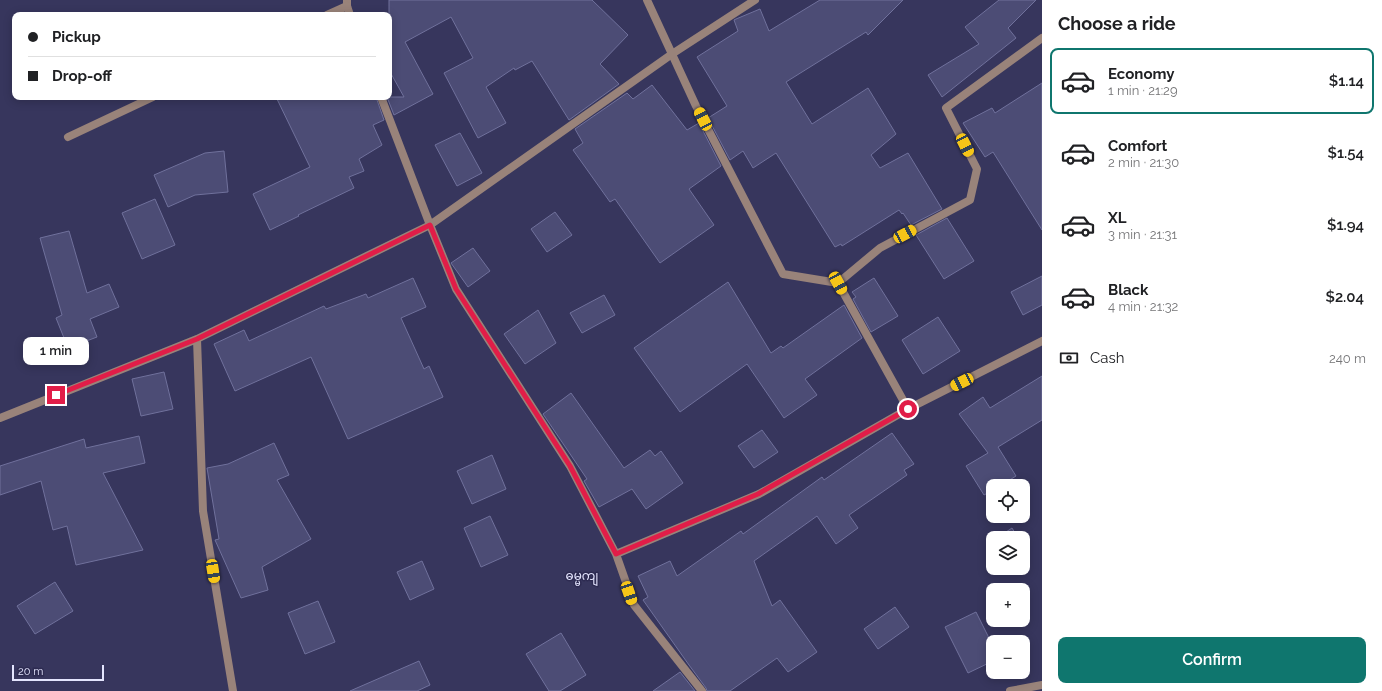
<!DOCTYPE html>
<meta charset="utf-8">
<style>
body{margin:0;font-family:Raleway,"Noto Sans Myanmar",sans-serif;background:#f6f6f6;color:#202124;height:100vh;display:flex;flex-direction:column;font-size:15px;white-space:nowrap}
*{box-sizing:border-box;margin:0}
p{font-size:13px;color:#757577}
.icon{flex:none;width:22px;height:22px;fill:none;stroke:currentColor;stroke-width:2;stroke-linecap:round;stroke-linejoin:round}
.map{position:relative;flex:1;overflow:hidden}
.details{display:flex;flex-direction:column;background:#fff;width:340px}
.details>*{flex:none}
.guide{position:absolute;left:12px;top:12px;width:380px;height:88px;border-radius:8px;box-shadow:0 2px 10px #0003;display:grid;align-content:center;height:88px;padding:0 16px;background:#fff}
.controls{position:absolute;left:986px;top:479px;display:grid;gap:8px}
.controls a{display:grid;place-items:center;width:44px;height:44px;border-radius:8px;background:#fff;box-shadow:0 2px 10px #0003;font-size:20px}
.scale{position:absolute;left:12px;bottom:10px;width:92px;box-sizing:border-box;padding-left:4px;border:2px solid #e4e5fe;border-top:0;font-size:11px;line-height:14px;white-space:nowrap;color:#e4e5fe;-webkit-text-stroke:3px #2d2b51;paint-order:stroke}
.end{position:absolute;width:18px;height:18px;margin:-9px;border:5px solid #e11d48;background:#fff;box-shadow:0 0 0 2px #fff}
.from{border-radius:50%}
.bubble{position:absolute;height:28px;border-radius:8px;background:#fff;box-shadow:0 2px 10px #0003;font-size:13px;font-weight:600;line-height:28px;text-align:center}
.car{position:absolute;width:12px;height:24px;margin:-12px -6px;border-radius:5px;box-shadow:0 0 3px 1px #0007;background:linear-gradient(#f5c518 24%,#345 0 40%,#f5c518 0 76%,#345 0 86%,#f5c518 0)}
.guide b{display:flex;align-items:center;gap:14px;height:38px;font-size:15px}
.guide b+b{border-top:1px solid #e0e0e0}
.guide i{width:10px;height:10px;background:#202124}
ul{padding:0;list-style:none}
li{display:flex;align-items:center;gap:12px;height:66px;margin:0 8px 6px;padding:0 8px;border:2px solid transparent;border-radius:8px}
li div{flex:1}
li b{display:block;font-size:15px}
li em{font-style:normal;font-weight:600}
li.selected{border-color:#0f766e}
li>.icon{width:36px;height:36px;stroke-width:1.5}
h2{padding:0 16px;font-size:18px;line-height:48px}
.pay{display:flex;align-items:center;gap:10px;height:44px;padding:0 16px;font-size:15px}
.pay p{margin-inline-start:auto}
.button{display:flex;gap:8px;margin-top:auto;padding:8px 16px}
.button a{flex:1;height:46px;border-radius:8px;background:#0f766e;color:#fff;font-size:16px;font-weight:600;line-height:46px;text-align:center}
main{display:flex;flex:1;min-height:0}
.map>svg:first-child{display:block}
.building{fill:#4c4c75;stroke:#70719c}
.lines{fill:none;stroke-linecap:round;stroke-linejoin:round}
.service{stroke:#99837a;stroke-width:8}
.minor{stroke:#99837a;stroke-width:8}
.route{stroke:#e11d48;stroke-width:5}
.labels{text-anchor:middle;stroke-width:3;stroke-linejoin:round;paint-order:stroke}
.quarter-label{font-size:12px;fill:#e4e5fe;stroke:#2d2b51}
</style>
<main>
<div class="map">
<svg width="1042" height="691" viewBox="0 0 1042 691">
<rect width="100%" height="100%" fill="#37365d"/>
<!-- building -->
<path class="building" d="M389 0H592L628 35 600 64 619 84 569 120 532 61 515 70 514 68 486 87 506 123 478 138 444 73 473 58 451 17 405 42 433 94 394 115 387 97H404L389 70Z
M820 0H903L868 35 866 32 786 82 812 124 868 88 896 134 871 155 880 168 908 153 942 209 911 225 903 213 902 214 899 210 842 246 841 244 835 247 776 153 753 168 743 151 730 160 708 118 727 106 697 57 738 31 734 20 736 19 760 9 769 31Z
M999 0H1036L1008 28 1016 38 942 97 928 75 979 44 965 27Z
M1042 83V230L993 152 985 157 963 123 992 108 995 113Z
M652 85 687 130 699 123 721 166 689 189 714 225 660 263 615 199 610 202 573 150 583 143 575 129 627 93 633 99Z
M276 97H376L384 120 373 125 382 145 359 159 364 171 349 177 354 188 298 215 299 216 270 230 253 194 310 167Z
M460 133 482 173 457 186 435 145Z
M224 151 228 192 195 195 168 207 154 175 205 153Z
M155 199 175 245 142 259 122 213Z
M555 212 572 235 547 252 531 229Z
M947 218 974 261 944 279 916 235Z
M69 231 87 293 109 284 119 307 90 319 97 337 68 348 56 318 62 315 40 238Z
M473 248 490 271 468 287 451 263Z
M1042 276V305L1023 315 1011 292Z
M413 278 426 307 401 318 424 369 429 366 443 397 348 439 311 357 235 391 214 344 244 330 249 341 324 306 326 309 366 294 368 298Z
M874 278 898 316 871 332 853 299 856 297 852 292Z
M728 282 771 353 781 346 783 348 844 305 862 338 805 379 817 395 784 418 747 364 680 412 634 348Z
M604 295 615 315 582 333 570 313Z
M538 310 556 343 525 364 504 334Z
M938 317 960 351 923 374 902 340Z
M164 372 173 409 141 416 132 379Z
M1042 376V420L998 447 1016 476 1000 486H993V490L984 495 966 466 988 453 959 414 983 397 990 408Z
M571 393 624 468 650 450 655 456 661 451 683 483 646 509 632 489 599 507 584 481 587 479 543 414Z
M762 430 778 452 754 468 738 446Z
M892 433 914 464 904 470 907 475 849 515 858 528 836 544 817 516 754 561 772 606 780 600 817 652 788 672 777 658 730 691H707L706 688 689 665 643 600 648 597 638 576 670 561 677 576 741 531 743 534 822 477 824 480Z
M139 436 145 463 103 473 143 550 76 565 67 526 53 530 41 481 0 495V466L84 439 86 448Z
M274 443 289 475 277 480 311 539 262 567 268 590 241 598 215 540 219 539 207 468 228 464Z
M492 455 506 489 472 504 457 471Z
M490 516 508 555 481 567 464 528Z
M1012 528 1018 538H997Z
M422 561 434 589 410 600 397 572Z
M55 582 73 611 35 634 17 606Z
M318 601 335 642 305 654 288 613Z
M895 607 909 627 878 649 864 629Z
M976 612 993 646V661L968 673 945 627Z
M561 633 586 675 560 691H549L526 654Z
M419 661 430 685 417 691H350Z
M680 672 695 691H653Z"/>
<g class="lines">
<!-- service -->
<path class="service" d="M347 0V6L350 15
M647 0 696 106 783 274 838 283 908 409
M381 97 430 225 456 289 570 466 616 554
M702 691 634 605 616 554 759 494 908 409 1042 341
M1010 691 1042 685"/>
<!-- minor -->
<path class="minor" d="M327 15 347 6
M68 137 153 97
M838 283 880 248 970 200 977 169 946 108 1042 38
M197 339 203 511 233 691
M0 418 197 339 430 225 672 54 755 0"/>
</g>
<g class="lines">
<!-- route -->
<path class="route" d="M56 395 197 339 430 225 456 289 570 466 616 554 758 494 908 409"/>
</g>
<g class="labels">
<!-- quarter labels -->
<g class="quarter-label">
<text x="582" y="580">ဓမ္မကျ</text>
</g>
</g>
</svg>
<div class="controls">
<a><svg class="icon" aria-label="locate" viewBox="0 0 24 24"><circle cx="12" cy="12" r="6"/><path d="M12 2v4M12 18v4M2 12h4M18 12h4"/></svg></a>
<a><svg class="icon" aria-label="layers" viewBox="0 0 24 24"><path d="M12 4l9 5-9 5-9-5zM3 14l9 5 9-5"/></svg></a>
<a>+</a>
<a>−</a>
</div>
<div class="scale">20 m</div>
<i class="end from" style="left:908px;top:409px"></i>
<i class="end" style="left:56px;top:395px"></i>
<div class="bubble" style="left:23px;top:337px;width:66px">1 min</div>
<i class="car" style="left:703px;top:119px;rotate:333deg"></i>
<i class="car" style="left:965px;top:145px;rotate:153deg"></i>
<i class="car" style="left:905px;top:234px;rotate:62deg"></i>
<i class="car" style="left:838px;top:283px;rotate:151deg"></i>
<i class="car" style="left:962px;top:382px;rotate:243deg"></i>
<i class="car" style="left:213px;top:571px;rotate:171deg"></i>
<i class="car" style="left:629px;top:593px;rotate:161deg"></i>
<div class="guide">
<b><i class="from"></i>Pickup</b>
<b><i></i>Drop-off</b>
</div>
</div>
<section class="details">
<h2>Choose a ride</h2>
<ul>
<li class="selected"><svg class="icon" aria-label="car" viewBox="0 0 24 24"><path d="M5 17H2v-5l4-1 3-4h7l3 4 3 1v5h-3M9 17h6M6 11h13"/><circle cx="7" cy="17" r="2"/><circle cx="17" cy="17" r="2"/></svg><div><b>Economy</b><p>1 min · 21:29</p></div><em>$1.14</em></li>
<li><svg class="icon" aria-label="car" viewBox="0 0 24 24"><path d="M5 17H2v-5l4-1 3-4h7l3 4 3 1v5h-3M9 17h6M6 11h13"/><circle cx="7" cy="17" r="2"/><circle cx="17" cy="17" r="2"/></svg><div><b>Comfort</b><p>2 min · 21:30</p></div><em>$1.54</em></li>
<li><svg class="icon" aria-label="car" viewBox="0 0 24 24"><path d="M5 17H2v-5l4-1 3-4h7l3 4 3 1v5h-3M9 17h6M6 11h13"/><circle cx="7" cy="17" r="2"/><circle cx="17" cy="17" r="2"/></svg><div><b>XL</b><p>3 min · 21:31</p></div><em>$1.94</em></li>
<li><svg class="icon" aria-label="car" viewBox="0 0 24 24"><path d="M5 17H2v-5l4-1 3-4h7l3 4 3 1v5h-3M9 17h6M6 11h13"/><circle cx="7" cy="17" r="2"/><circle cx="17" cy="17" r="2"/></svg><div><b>Black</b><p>4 min · 21:32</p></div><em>$2.04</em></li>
</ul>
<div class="pay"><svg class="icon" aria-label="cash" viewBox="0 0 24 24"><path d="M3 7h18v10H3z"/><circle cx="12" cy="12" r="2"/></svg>Cash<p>240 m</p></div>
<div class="button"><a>Confirm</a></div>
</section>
</main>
